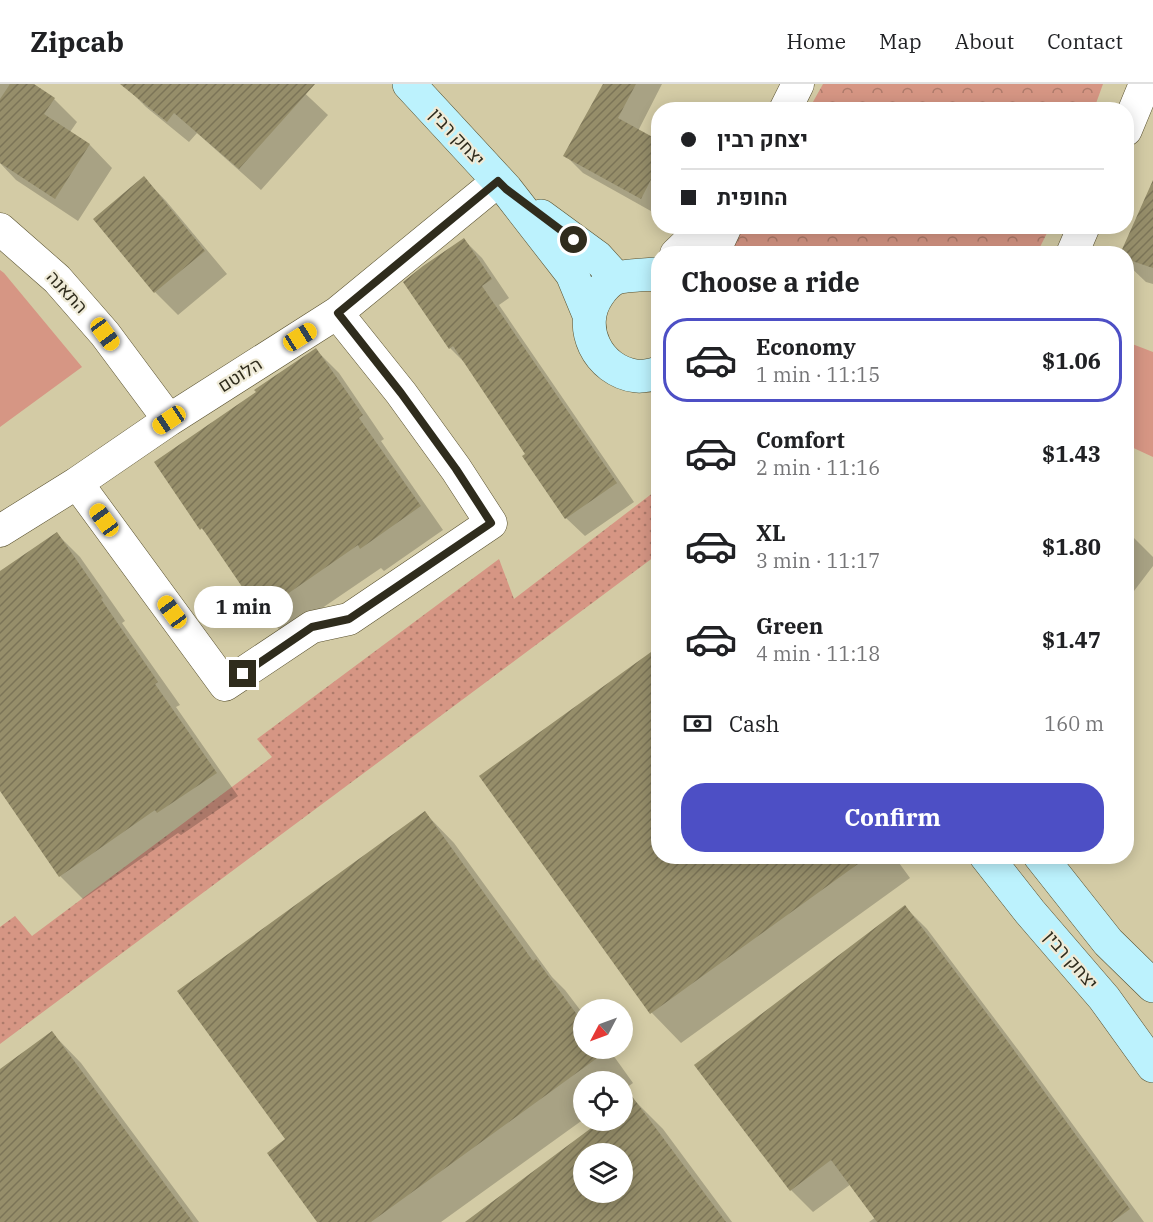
<!DOCTYPE html>
<meta charset="utf-8">
<style>
body{margin:0;font-family:"IBM Plex Serif",Heebo,serif;background:#f2f2f2;color:#202124;height:100vh;display:flex;flex-direction:column;font-size:22px;white-space:nowrap}
*{box-sizing:border-box;margin:0}
p{font-size:20px;color:#757577}
.icon{flex:none;width:33px;height:33px;fill:none;stroke:currentColor;stroke-width:2;stroke-linecap:round;stroke-linejoin:round}
.map{position:relative;flex:1;overflow:hidden}
.details{position:absolute;left:651px;top:162px;width:483px;height:618px;display:flex;flex-direction:column;background:#fff;border-radius:24px;box-shadow:0 3px 15px #0003}
.details>*{flex:none}
.hud{position:absolute;left:651px;top:18px;width:483px;height:132px;border-radius:24px;box-shadow:0 3px 15px #0003;display:grid;align-content:center;height:132px;padding:0 30px;background:#fff}
.needle{width:39px;rotate:229deg}
.tools{position:absolute;left:573px;top:915px;display:grid;gap:12px}
.tools a{display:grid;place-items:center;width:60px;height:60px;border-radius:50%;background:#fff;box-shadow:0 3px 15px #0003;font-size:30px}
.end{position:absolute;width:27px;height:27px;margin:-14px;border:8px solid #2f2c1d;background:#fff;box-shadow:0 0 0 3px #fff}
.from{border-radius:50%}
.bubble{position:absolute;height:42px;border-radius:21px;background:#fff;box-shadow:0 3px 15px #0003;font-size:20px;font-weight:800;line-height:42px;text-align:center}
.car{position:absolute;width:18px;height:36px;margin:-18px -9px;border-radius:8px;box-shadow:0 0 4px 2px #0007;background:linear-gradient(#f5c518 24%,#345 0 40%,#f5c518 0 76%,#345 0 86%,#f5c518 0)}
.hud b{display:flex;align-items:center;gap:21px;height:57px;font-size:22px}
.hud b+b{border-top:2px solid #e0e0e0}
.hud i{width:15px;height:15px;background:#202124}
ul{padding:0;list-style:none}
li{display:flex;align-items:center;gap:18px;height:84px;margin:0 12px 9px;padding:0 18px;border:3px solid transparent;border-radius:24px}
li div{flex:1}
li b{display:block;font-size:22px}
li em{font-style:normal;font-weight:800}
li.on{border-color:#4d4fc5}
li>.icon{width:54px;height:54px;stroke-width:1.5}
h2{padding:0 30px;font-size:27px;line-height:72px}
.pay{display:flex;align-items:center;gap:15px;height:66px;padding:0 30px;font-size:22px}
.pay p{margin-inline-start:auto}
.action{display:flex;gap:12px;margin-top:auto;padding:12px 30px}
.action a{flex:1;height:69px;border-radius:24px;background:#4d4fc5;color:#fff;font-size:24px;font-weight:800;line-height:69px;text-align:center}
header{display:flex;align-items:center;gap:36px;box-sizing:border-box;height:84px;padding:0 30px;background:#fff;border-bottom:2px solid #e0e0e0}
header strong{font-size:28px}
nav{display:flex;gap:33px;margin-inline-start:auto;font-size:21px}
.map>svg:first-child{display:block}
.green{fill:#d69684}
.forest{fill:url(#forest-crowns)}
.park{fill:url(#park-dots)}
.shadow{fill:#0003;fill-rule:evenodd}
.building{fill:url(#building-hatch);fill-rule:evenodd}
.lines{fill:none;stroke-linecap:round;stroke-linejoin:round}
.street-casing{stroke:#58502e;stroke-width:33}
.secondary-casing{stroke:#58502e;stroke-width:34}
.street{stroke:#fff;stroke-width:32}
.secondary{stroke:#bcf2fd;stroke-width:33}
.route{stroke:#2f2c1d;stroke-width:8}
.labels{text-anchor:middle;stroke-width:4.5;stroke-linejoin:round;paint-order:stroke}
.street-label{font-size:18px;fill:#2f2c1d;stroke:#efebd8}
</style>
<header>
<strong>Zipcab</strong>
<nav><a>Home</a><a>Map</a><a>About</a><a>Contact</a></nav>
</header>
<div class="map">
<svg width="1153" height="1138" viewBox="0 0 1153 1138">
<defs>
<pattern id="forest-crowns" width="20" height="18" patternUnits="userSpaceOnUse" patternTransform="scale(1.5)"><rect width="20" height="18" fill="#d69684"/><path d="M2 6a3 3 0 1 1 6 0M12 15a3 3 0 1 1 6 0" fill="none" stroke="#ae7b6b"/></pattern>
<pattern id="park-dots" width="8" height="8" patternUnits="userSpaceOnUse" patternTransform="scale(1.5)"><rect width="8" height="8" fill="#d69684"/><path d="M2 2h.1M6 6h.1" fill="none" stroke="#ae7b6b" stroke-width="1.8" stroke-linecap="round"/></pattern>
<pattern id="building-hatch" width="6" height="6" patternUnits="userSpaceOnUse" patternTransform="scale(1.5)"><rect width="6" height="6" fill="#968e6a"/><path d="M-1 1l2-2M0 6l6-6M5 7l2-2" fill="none" stroke="#7b7457"/></pattern>
</defs>
<rect width="100%" height="100%" fill="#d3cba5"/>
<!-- green -->
<path class="green" d="M0 186 4 189 82 283 0 343Z
M1127 258 1153 268V373L1127 361Z"/>
<!-- forest -->
<path class="forest" d="M823 0H1103L1094 25H809Z
M741 143H1050L1037 169 725 170Z"/>
<!-- park -->
<path class="park" d="M658 405V470L0 960V843L15 832 32 852 272 673 257 655 499 475 514 515Z"/>
<!-- shadow -->
<path class="shadow" d="M0 0H31L54 15 77 38 70 48 90 61 112 84 78 137 16 96 0 79Z
M125 0H295L328 31 261 106 197 49 189 58 146 23 124 1Z
M605 0H662L638 47 658 58V131L583 89 565 71Z
M144 94 166 117 227 190 178 231 155 208 95 135Z
M1153 99V200L1146 198 1126 179V170Z
M464 156 482 174 509 214 499 221 634 418 585 452 566 434 527 370 467 281 450 264Z
M316 266 339 289 384 355 381 357 443 446 384 487 381 484 284 550 262 528 210 453 202 445 156 378 258 308Z
M1126 449 1134 454 1153 473V482L1134 507 1126 503Z
M57 450 80 473 125 537 122 539 180 621 176 623 238 712 181 751 178 749 83 815 60 792 0 705V489Z
M658 565V772H894L910 794 681 959 652 929 481 693Z
M425 729 454 759 552 893 565 906 584 931V964H608L633 999 622 1007V998H584V1035L441 1138H319L287 1056Z
M905 823 927 845 1022 971 1144 1138H869L876 1133 851 1100 813 1128 791 1106Z
M52 949 81 979 199 1138H0V987Z
M633 1015 663 1045 732 1138H467L622 1036ZM584 1070H622V1108H584Z"/>
<!-- building -->
<path class="building" d="M10 0H34L55 14 44 30 90 60 55 115 0 79V15Z
M120 0H315L239 85 174 29 167 38Z
M603 0H636L618 34 658 56V82L641 115 563 72Z
M144 92 205 167 154 209 93 135Z
M1153 96V184L1126 175V170H1120Z
M464 154 492 195 482 202 617 399 565 435 522 372 525 370 453 262 449 265 403 198 423 182Z
M316 264 363 331 359 334 421 422 360 465 358 461 260 529 202 444 200 446 154 378 256 308 254 306Z
M57 448 103 514 101 515 158 598 155 600 217 689 157 729 155 726 59 793 0 707V487Z
M658 563V772H869L650 930 479 692Z
M425 727 533 877 536 875 584 940V964H611L371 1138H317L267 1069 285 1055 177 907Z
M905 821 1000 947 1130 1125 1112 1138H877L831 1076 790 1107 694 981Z
M52 947 193 1138H0V985Z
M622 999 726 1138H465L602 1036H622ZM584 1070H622V1108H584Z"/>
<g class="lines">
<defs>
<path id="street" d="M785 26 798 0
M1126 46 1145 0
M0 145 57 195 105 250 169 336
M676 170 705 142
M713 170 726 142
M1072 170 1084 142
M77 399 225 601 312 543 349 535 491 439 456 385 401 309 337 229
M0 447 77 399 169 336 337 229 498 97"/>
<path id="secondary" d="M409 0 506 105 572 190 589 231
M541 132 597 173 616 194
M658 191 656 190C645 191 623 191 614 195 607 199 602 205 598 211 576 243 598 287 636 292 644 293 651 291 658 289
M986 772 1030 828 1104 914 1153 982
M1040 772 1108 858 1153 902"/>
</defs>
<!-- street casing -->
<use href="#street" class="street-casing"/>
<!-- secondary casing -->
<use href="#secondary" class="secondary-casing"/>
<!-- street -->
<use href="#street" class="street"/>
<!-- secondary -->
<use href="#secondary" class="secondary"/>
</g>
<g class="lines">
<!-- route -->
<path class="route" d="M243 590 312 543 349 535 491 439 456 385 401 309 338 229 498 97 506 105 574 156"/>
</g>
<g class="labels">
<!-- street labels -->
<g class="street-label">
<text transform="translate(457 53) rotate(47)" y="6">יצחק רבין</text>
<text transform="translate(67 208) rotate(47)" y="6">התאנה</text>
<text transform="translate(240 291) rotate(-32)" y="6">הלוטם</text>
<text transform="translate(1071 876) rotate(49)" y="6">יצחק רבין</text>
</g>
</g>
</svg>
<div class="tools">
<a><svg class="needle" viewBox="-14 -14 28 28"><path d="M0-13l5 13h-10z" fill="#e53935"/><path d="M0 13l5-13h-10z" fill="#757577"/></svg></a>
<a><svg class="icon" aria-label="locate" viewBox="0 0 24 24"><circle cx="12" cy="12" r="6"/><path d="M12 2v4M12 18v4M2 12h4M18 12h4"/></svg></a>
<a><svg class="icon" aria-label="layers" viewBox="0 0 24 24"><path d="M12 4l9 5-9 5-9-5zM3 14l9 5 9-5"/></svg></a>
</div>
<i class="end from" style="left:574px;top:156px"></i>
<i class="end" style="left:243px;top:590px"></i>
<div class="bubble" style="left:194px;top:502px;width:99px">1 min</div>
<i class="car" style="left:105px;top:250px;rotate:144deg"></i>
<i class="car" style="left:300px;top:253px;rotate:58deg"></i>
<i class="car" style="left:169px;top:336px;rotate:236deg"></i>
<i class="car" style="left:104px;top:436px;rotate:324deg"></i>
<i class="car" style="left:172px;top:528px;rotate:324deg"></i>
<div class="hud">
<b><i class="from"></i>יצחק רבין</b>
<b><i></i>החופית</b>
</div>
<section class="details">
<h2>Choose a ride</h2>
<ul>
<li class="on"><svg class="icon" aria-label="car" viewBox="0 0 24 24"><path d="M5 17H2v-5l4-1 3-4h7l3 4 3 1v5h-3M9 17h6M6 11h13"/><circle cx="7" cy="17" r="2"/><circle cx="17" cy="17" r="2"/></svg><div><b>Economy</b><p>1 min · 11:15</p></div><em>$1.06</em></li>
<li><svg class="icon" aria-label="car" viewBox="0 0 24 24"><path d="M5 17H2v-5l4-1 3-4h7l3 4 3 1v5h-3M9 17h6M6 11h13"/><circle cx="7" cy="17" r="2"/><circle cx="17" cy="17" r="2"/></svg><div><b>Comfort</b><p>2 min · 11:16</p></div><em>$1.43</em></li>
<li><svg class="icon" aria-label="car" viewBox="0 0 24 24"><path d="M5 17H2v-5l4-1 3-4h7l3 4 3 1v5h-3M9 17h6M6 11h13"/><circle cx="7" cy="17" r="2"/><circle cx="17" cy="17" r="2"/></svg><div><b>XL</b><p>3 min · 11:17</p></div><em>$1.80</em></li>
<li><svg class="icon" aria-label="car" viewBox="0 0 24 24"><path d="M5 17H2v-5l4-1 3-4h7l3 4 3 1v5h-3M9 17h6M6 11h13"/><circle cx="7" cy="17" r="2"/><circle cx="17" cy="17" r="2"/></svg><div><b>Green</b><p>4 min · 11:18</p></div><em>$1.47</em></li>
</ul>
<div class="pay"><svg class="icon" aria-label="cash" viewBox="0 0 24 24"><path d="M3 7h18v10H3z"/><circle cx="12" cy="12" r="2"/></svg>Cash<p>160 m</p></div>
<div class="action"><a>Confirm</a></div>
</section>
</div>
